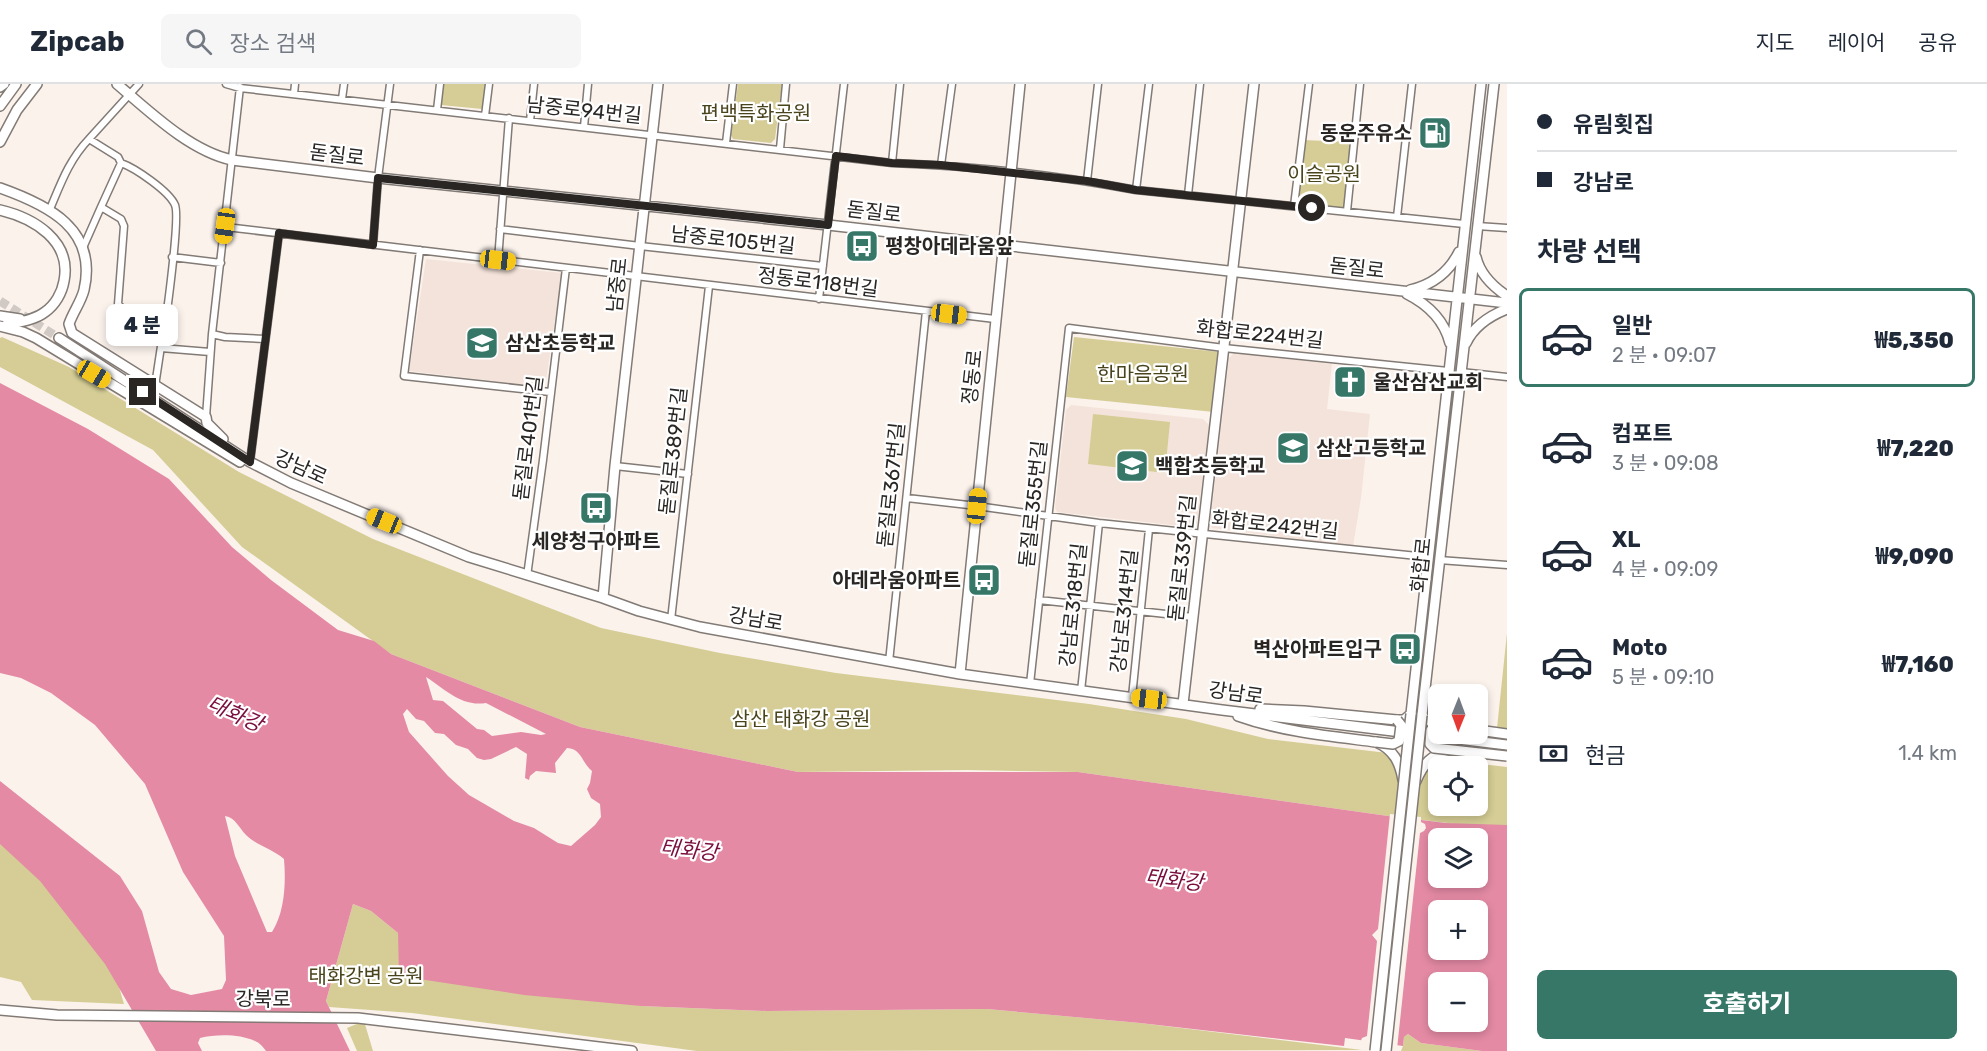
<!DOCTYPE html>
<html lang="ko">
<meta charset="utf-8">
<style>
body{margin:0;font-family:Rubik,"Noto Sans KR",sans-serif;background:#f6f6f7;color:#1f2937;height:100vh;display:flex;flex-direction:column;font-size:22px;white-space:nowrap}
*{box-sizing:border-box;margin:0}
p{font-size:20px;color:#747a83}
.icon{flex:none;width:33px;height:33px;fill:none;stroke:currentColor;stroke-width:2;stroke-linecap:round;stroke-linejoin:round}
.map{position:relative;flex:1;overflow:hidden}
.panel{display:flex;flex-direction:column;background:#fff;width:480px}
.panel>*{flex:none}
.guide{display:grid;align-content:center;height:132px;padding:0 30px;background:#fff}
.needle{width:39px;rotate:181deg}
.fabs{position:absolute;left:1428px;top:600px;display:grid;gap:12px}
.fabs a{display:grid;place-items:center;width:60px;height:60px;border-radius:9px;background:#fff;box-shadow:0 3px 9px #0003;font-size:30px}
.end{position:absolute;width:27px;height:27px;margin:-14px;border:8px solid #292624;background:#fff;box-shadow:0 0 0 3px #fff}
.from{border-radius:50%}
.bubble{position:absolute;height:42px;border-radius:9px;background:#fff;box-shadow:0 3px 9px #0003;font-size:20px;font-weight:800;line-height:42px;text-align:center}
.car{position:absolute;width:18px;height:36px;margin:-18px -9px;border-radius:8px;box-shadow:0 0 4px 2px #0007;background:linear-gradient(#f5c518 24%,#345 0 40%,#f5c518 0 76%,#345 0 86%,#f5c518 0)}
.guide b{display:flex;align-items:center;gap:21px;height:57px;font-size:22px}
.guide b+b{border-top:2px solid #e0e1e3}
.guide i{width:15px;height:15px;background:#1f2937}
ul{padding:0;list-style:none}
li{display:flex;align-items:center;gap:18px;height:99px;margin:0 12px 9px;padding:0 18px;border:3px solid transparent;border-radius:9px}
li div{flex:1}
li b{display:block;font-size:22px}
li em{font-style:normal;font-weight:800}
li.selected{border-color:#367768}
li>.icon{width:54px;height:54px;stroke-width:1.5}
h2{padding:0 30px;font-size:27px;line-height:72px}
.pay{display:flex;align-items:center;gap:15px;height:66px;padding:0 30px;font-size:22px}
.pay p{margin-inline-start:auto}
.cta{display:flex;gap:12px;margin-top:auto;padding:12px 30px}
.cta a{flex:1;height:69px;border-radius:9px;background:#367768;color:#fff;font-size:24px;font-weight:800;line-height:69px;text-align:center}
header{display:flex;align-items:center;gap:36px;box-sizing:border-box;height:84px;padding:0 30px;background:#fff;border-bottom:2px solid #e0e1e3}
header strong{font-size:28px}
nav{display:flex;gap:33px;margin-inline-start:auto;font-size:21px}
.search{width:420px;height:54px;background:#f6f6f7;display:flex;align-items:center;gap:15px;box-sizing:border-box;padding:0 21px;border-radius:9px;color:#747a83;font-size:22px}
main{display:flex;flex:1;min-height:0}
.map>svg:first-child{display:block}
.built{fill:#f4e3da}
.green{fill:#d5cd95;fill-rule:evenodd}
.water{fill:#e48aa5;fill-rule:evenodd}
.pier{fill:#fbf2ec}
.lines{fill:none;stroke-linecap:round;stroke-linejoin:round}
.secondary-tunnel{stroke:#d1c9c4;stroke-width:9;stroke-dasharray:9 4.5;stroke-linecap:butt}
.street-casing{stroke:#827a75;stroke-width:9}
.secondary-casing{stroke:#827a75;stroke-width:12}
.street{stroke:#fff;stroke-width:6}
.secondary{stroke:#fff;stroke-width:9}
.secondary-bridge-casing{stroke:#827a75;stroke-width:12;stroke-linecap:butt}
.secondary-bridge{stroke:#fff;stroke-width:9}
.route{stroke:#292624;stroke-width:8}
.labels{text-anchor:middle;stroke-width:4.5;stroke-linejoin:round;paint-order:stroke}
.street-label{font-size:20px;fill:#292624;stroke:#fff}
.park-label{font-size:20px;fill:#4a441d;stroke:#fff}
.poi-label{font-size:20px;font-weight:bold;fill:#292624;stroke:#fff;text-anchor:start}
.water-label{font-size:21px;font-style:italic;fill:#7a0d3d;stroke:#fff}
</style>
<header>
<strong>Zipcab</strong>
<div class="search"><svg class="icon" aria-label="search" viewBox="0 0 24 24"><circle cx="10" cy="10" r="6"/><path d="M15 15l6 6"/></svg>장소 검색</div>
<nav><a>지도</a><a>레이어</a><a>공유</a></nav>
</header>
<main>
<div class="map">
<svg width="1507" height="967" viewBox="0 0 1507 967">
<rect width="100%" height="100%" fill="#fbf2ec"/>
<!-- built -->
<path class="built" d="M426 175 562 189 545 303 409 287Z
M1234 269 1332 280 1327 325 1370 330 1361 414 1353 462 1212 444 1210 440 1229 274Z
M1071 321 1203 335 1209 341 1197 439 1189 443 1057 428 1055 424 1066 326Z"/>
<!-- green -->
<path class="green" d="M443 0H485L482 25 441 21Z
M738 0H782L775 55 771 59 733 55 731 51Z
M1302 56 1354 58 1347 127 1294 122Z
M2 253 69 283 239 388 373 455 601 544 720 569 836 589 1089 620 1186 635 1268 655 1507 683V746L1388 732 1078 688 967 686 798 688 580 643 391 570 242 463 153 366 0 283V254ZM1438 682H1478V722H1438Z
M1074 253 1220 268 1214 328 1066 313Z
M1093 330 1170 338 1165 389 1088 380Z
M1507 549V645L1497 644Z
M0 752 36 785 112 879 124 920 32 916 21 898 0 893Z
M353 820 371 827 398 849 641 922 767 927 987 925 1140 939 1362 966 697 967 412 929 329 923 326 917Z
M364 937 373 967H357L347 944Z
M1408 950 1421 959 1482 967H1401L1403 962 1404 953Z"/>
<!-- water -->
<path class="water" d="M0 299 88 345 169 395 232 463 271 496 338 546 374 557 391 570 580 643 798 688H1078L1388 732 1446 739 1507 741V967H1482L1421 959 1408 950 1404 953 1403 962 1345 954 1344 962 1140 939 987 925 767 927 641 922 524 911 399 892 398 849 371 827 353 820 326 917 350 967H266C263 963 260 959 255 957 240 950 216 950 200 954L198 959 202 967H156L105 880 40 797 0 760V697L120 792 142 827 159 888 171 905 191 911 222 905 226 896 224 852 183 788 145 700 95 641 51 609 21 594 0 589ZM426 593C445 605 461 623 486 619L546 650 541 651 521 648 492 652 484 646 477 645 443 617 433 616ZM407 625 416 635 424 637 435 649 444 650 456 661 468 665 477 674 484 676 491 675 516 663 527 670 525 694 529 696 530 692 536 687 556 689 555 679 567 664C581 664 582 679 592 687L590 699 587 705 591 714 600 720 601 733 595 741 571 762 558 759 534 744 514 737 469 711 448 692 409 648 403 630ZM225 732C236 734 239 744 246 751 256 761 273 765 284 775 286 798 285 828 272 848H267L235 772ZM1438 754H1478V794H1438ZM1438 826H1478V866H1438ZM1438 898H1478V938H1438Z"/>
<!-- pier -->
<path class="pier" d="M1390 730 1421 733V738L1425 740 1426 744 1424 747 1420 749 1397 965 1360 959 1362 954 1367 952 1377 857 1372 851 1378 845Z"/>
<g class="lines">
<!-- secondary-tunnel -->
<path class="secondary-tunnel" d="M0 217 59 254"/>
<defs>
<path id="street" d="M139 0 89 55 118 73 121 79 101 123 121 135 124 142 118 220C128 235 154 232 163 249L155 302
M226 0 240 4 892 79C973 82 1056 91 1136 106L1464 140
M240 3 212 250 225 253 265 255
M294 10 295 0
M342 15 344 0
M437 26 440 0
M485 32 489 0
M530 37 534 0
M584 43 588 0
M726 59 733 0
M780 65 786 0
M121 79C135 84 169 107 175 121 180 133 167 232 163 249
M892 79 900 0
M941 81 952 0
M1087 97 1098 0
M1136 106 1149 0
M1188 111 1200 0
M1294 122 1309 0
M50 125C61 99 69 76 89 55
M1347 127 1360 0
M1397 133 1412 0
M1477 142 1507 144
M226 143 995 235
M500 145 640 162 823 182
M373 161 378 94 390 0
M82 166 101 123
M420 166 404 292 550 308
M172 173 221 179
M498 176 509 34
M819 215 844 0
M161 264 210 268
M1461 288 1507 293
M206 333 212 250
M250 378 279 149
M615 382 688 390
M907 414 977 422 1099 439 1427 473
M1439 476 1507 481
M527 492 543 376 566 184
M1039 516 1193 533
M671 536 709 202
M889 578 926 227
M1030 600 1069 244 1224 264 1448 287
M1081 607 1099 439
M1132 613 1149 445"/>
<path id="secondary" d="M117 0C150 28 190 67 232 76L378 94 828 141 1507 219
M0 3 4 0
M0 22 16 0
M0 58 17 26 37 0
M0 104C48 121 98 145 84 206 81 218 73 228 69 240L72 249 206 333 207 339 223 355
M0 126C34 134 72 157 64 197 62 209 55 221 45 228 35 236 19 238 6 241
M1476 173C1480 190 1492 202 1507 212
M1410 206C1432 201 1449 188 1459 168
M1407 210C1427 220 1444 236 1450 259
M0 232 20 235
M0 242 23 248 36 254 240 378
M59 254 250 378 291 399 469 473 603 514 639 527 700 543 960 590 1222 626 1507 661
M1466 259C1474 242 1489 232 1507 225
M603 514 615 382 658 0
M960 590 1020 0
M1183 620 1254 0
M1260 625 1304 627 1397 636H1404L1411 630 1481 0
M1238 632C1283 648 1329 652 1376 658 1393 665 1400 678 1403 696
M1438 642 1427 639 1422 631 1494 0
M1478 646 1507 650
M1416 697C1423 680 1432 670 1450 666
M0 926 57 931 358 934 632 967"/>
</defs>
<!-- street casing -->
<use href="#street" class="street-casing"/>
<!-- secondary casing -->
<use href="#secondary" class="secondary-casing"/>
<!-- street -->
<use href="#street" class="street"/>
<!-- secondary -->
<use href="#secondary" class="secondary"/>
<defs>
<path id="secondary-bridge" d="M1436 642 1431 646 1430 660 1434 664 1507 672
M1376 658 1393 660 1399 657 1401 641 1397 636
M1375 967 1411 630
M1386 967 1422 631"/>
</defs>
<!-- secondary-bridge casing -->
<use href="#secondary-bridge" class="secondary-bridge-casing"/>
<!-- secondary-bridge -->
<use href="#secondary-bridge" class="secondary-bridge"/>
</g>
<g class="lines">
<!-- route -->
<path class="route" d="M143 308 250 378 279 149 373 161 378 94 828 141 836 72 892 79 941 81 1087 97 1136 106 1312 124"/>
</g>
<!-- icons -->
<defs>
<symbol id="fuel-square" viewBox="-11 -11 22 22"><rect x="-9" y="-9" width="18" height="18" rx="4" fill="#367768" stroke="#fff"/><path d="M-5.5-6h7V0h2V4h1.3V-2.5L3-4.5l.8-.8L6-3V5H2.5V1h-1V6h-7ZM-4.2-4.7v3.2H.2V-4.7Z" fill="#fff"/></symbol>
<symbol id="bus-square" viewBox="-11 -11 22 22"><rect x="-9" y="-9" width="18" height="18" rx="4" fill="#367768" stroke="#fff"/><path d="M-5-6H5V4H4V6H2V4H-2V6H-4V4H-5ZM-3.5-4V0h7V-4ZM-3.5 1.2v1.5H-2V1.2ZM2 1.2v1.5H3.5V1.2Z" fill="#fff"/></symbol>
<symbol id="school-square" viewBox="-11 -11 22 22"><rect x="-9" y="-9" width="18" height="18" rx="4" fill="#367768" stroke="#fff"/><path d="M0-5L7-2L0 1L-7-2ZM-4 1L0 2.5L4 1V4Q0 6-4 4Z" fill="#fff"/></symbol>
<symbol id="church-square" viewBox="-11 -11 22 22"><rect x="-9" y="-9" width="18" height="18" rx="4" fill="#367768" stroke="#fff"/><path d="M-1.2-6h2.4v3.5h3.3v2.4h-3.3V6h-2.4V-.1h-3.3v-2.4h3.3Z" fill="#fff"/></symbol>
</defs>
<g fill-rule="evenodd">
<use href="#fuel-square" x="1416" y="30" width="38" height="38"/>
<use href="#bus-square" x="843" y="143" width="38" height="38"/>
<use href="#school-square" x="463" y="240" width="38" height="38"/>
<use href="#church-square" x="1331" y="279" width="38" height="38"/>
<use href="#school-square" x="1274" y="345" width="38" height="38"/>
<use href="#school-square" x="1113" y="363" width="38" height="38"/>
<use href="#bus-square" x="577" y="405" width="38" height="38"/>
<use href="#bus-square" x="965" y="477" width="38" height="38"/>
<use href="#bus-square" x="1386" y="546" width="38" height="38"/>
</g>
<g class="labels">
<!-- street labels -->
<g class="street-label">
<text transform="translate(584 26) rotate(6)" y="7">남중로94번길</text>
<text transform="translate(337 71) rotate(7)" y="7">돋질로</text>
<text transform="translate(874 128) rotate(7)" y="7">돋질로</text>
<text transform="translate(733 156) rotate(6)" y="7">남중로105번길</text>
<text transform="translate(1357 184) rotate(6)" y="7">돋질로</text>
<text transform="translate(818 198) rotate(7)" y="7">정동로118번길</text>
<text transform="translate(617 201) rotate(-84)" y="7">남중로</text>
<text transform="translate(1260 250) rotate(6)" y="7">화합로224번길</text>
<text transform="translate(972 293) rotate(-84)" y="7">정동로</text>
<text transform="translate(528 354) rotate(-83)" y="7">돋질로401번길</text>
<text transform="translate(673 367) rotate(-84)" y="7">돋질로389번길</text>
<text transform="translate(301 383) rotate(24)" y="7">강남로</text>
<text transform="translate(891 401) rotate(-84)" y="7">돋질로367번길</text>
<text transform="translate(1033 420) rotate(-84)" y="7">돋질로355번길</text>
<text transform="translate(1275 441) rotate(6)" y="7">화합로242번길</text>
<text transform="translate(1182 474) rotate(-84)" y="7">돋질로339번길</text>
<text transform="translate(1421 481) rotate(-84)" y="7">화합로</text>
<text transform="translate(1073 521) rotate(-84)" y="7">강남로318번길</text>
<text transform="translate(1124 527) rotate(-84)" y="7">강남로314번길</text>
<text transform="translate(756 535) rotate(10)" y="7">강남로</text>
<text transform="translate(1236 609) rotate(8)" y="7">강남로</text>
<text x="263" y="922">강북로</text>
</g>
<!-- park labels -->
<g class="park-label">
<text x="756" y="36">편백특화공원</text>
<text x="1324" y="97">이슬공원</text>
<text x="1143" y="297">한마음공원</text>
<text x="801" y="642">삼산 태화강 공원</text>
<text x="366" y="899">태화강변 공원</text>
</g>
<!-- poi labels -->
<g class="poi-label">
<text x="1412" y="56" text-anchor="end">동운주유소</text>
<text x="885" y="169">평창아데라움앞</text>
<text x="505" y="266">삼산초등학교</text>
<text x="1373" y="305">울산삼산교회</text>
<text x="1316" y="371">삼산고등학교</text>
<text x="1155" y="389">백합초등학교</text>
<text x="596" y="464" text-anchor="middle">세양청구아파트</text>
<text x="961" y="503" text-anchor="end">아데라움아파트</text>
<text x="1382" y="572" text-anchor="end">벽산아파트입구</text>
</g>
<!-- water labels -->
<g class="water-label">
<text transform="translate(235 630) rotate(24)" y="7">태화강</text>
<text transform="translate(689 766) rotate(6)" y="7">태화강</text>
<text transform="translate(1174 796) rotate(7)" y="7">태화강</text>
</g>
</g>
</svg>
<div class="fabs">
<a><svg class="needle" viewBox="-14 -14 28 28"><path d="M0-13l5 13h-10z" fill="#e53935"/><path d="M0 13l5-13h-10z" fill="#747a83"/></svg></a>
<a><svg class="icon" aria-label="locate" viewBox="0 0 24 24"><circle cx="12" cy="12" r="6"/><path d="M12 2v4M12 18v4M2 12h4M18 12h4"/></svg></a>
<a><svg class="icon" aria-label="layers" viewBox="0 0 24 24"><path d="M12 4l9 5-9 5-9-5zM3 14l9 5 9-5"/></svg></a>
<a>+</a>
<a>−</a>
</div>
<i class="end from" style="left:1312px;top:124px"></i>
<i class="end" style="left:143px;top:308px"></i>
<div class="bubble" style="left:106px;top:220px;width:72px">4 분</div>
<i class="car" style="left:225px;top:142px;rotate:188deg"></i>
<i class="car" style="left:498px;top:176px;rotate:97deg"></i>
<i class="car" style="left:949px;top:230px;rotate:97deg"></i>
<i class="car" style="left:94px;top:290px;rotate:121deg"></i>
<i class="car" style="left:977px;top:422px;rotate:6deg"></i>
<i class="car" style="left:384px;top:437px;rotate:292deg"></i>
<i class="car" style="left:1149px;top:615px;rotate:277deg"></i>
</div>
<section class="panel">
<div class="guide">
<b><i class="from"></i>유림횟집</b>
<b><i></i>강남로</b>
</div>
<h2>차량 선택</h2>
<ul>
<li class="selected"><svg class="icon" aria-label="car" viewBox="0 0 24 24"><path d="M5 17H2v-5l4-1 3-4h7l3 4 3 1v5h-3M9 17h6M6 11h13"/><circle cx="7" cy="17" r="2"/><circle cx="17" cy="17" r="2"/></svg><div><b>일반</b><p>2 분 · 09:07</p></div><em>₩5,350</em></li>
<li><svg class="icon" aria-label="car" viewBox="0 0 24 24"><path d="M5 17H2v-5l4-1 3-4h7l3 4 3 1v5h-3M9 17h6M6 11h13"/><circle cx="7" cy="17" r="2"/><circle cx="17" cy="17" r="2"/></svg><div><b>컴포트</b><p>3 분 · 09:08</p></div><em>₩7,220</em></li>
<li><svg class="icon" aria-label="car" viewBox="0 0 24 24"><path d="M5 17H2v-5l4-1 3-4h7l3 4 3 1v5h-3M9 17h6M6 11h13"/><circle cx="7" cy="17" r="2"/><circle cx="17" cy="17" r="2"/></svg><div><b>XL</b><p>4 분 · 09:09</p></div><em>₩9,090</em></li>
<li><svg class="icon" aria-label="car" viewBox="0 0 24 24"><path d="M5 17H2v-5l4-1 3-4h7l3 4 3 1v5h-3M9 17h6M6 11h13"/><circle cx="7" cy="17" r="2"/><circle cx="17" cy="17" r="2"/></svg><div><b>Moto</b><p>5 분 · 09:10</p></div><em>₩7,160</em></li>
</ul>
<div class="pay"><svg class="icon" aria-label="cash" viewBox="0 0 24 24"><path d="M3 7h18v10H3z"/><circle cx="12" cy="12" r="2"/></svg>현금<p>1.4 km</p></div>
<div class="cta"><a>호출하기</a></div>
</section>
</main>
